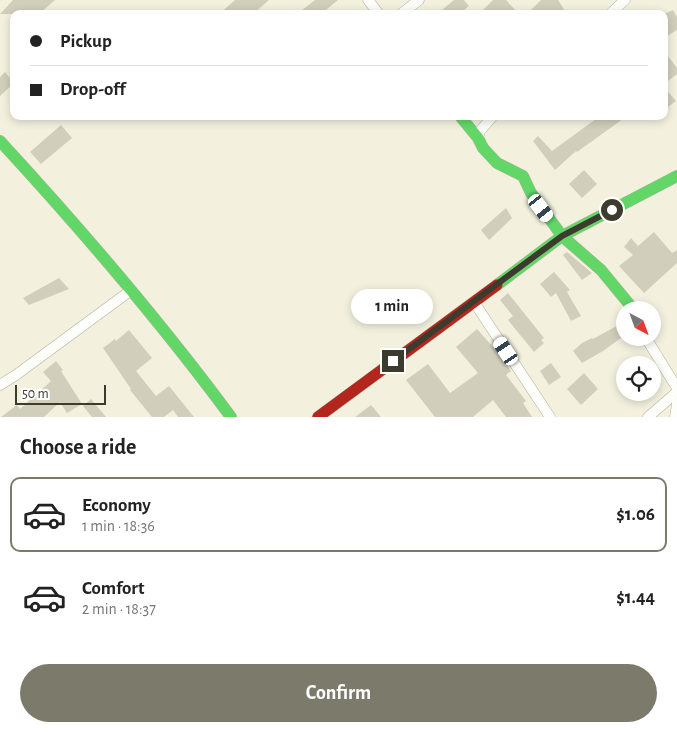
<!DOCTYPE html>
<meta charset="utf-8">
<style>
body{margin:0;font-family:"Alegreya Sans",sans-serif;background:#f6f6f6;color:#222;height:100vh;display:flex;flex-direction:column;font-size:19px;white-space:nowrap}
*{box-sizing:border-box;margin:0}
p{font-size:16px;color:#767676}
.icon{flex:none;width:28px;height:28px;fill:none;stroke:currentColor;stroke-width:2;stroke-linecap:round;stroke-linejoin:round}
.map{position:relative;height:417px;overflow:hidden}
.details{display:flex;flex-direction:column;background:#fff;flex:1}
.details>*{flex:none}
.guide{position:absolute;left:10px;top:10px;width:658px;height:110px;border-radius:10px;box-shadow:0 2px 8px #0003;display:grid;align-content:center;height:110px;padding:0 20px;background:#fff}
.needle{width:32px;rotate:139deg}
.controls{position:absolute;left:616px;top:301px;display:grid;gap:10px}
.controls a{display:grid;place-items:center;width:45px;height:45px;border-radius:50%;background:#fff;box-shadow:0 2px 8px #0003;font-size:25px}
.scale{position:absolute;left:15px;bottom:12px;width:91px;box-sizing:border-box;padding-left:5px;border:2px solid #3c3b2d;border-top:0;font-size:14px;line-height:18px;white-space:nowrap;color:#3c3b2d;-webkit-text-stroke:4px #fff;paint-order:stroke}
.end{position:absolute;width:22px;height:22px;margin:-11px;border:6px solid #3c3b2d;background:#fff;box-shadow:0 0 0 2px #fff}
.from{border-radius:50%}
.bubble{position:absolute;height:35px;border-radius:18px;background:#fff;box-shadow:0 2px 8px #0003;font-size:16px;font-weight:700;line-height:35px;text-align:center}
.car{position:absolute;width:15px;height:30px;margin:-15px -8px;border-radius:6px;box-shadow:0 0 4px 1px #0007;background:linear-gradient(#fff 24%,#345 0 40%,#fff 0 76%,#345 0 86%,#fff 0)}
.guide b{display:flex;align-items:center;gap:18px;height:48px;font-size:19px}
.guide b+b{border-top:1px solid #e0e0e0}
.guide i{width:12px;height:12px;background:#222}
ul{padding:0;list-style:none}
li{display:flex;align-items:center;gap:15px;height:75px;margin:0 10px 8px;padding:0 10px;border:2px solid transparent;border-radius:10px}
li div{flex:1}
li b{display:block;font-size:19px}
li em{font-style:normal;font-weight:700}
li.selected{border-color:#7c7b6b}
li>.icon{width:45px;height:45px;stroke-width:1.5}
h2{padding:0 20px;font-size:22px;line-height:60px}
.button{display:flex;gap:10px;margin-top:auto;padding:10px 20px}
.button a{flex:1;height:58px;border-radius:30px;background:#7c7b6b;color:#fff;font-size:20px;font-weight:700;line-height:58px;text-align:center}
.map>svg:first-child{display:block}
.building{fill:#d1cfbb}
.lines{fill:none;stroke-linecap:round;stroke-linejoin:round}
.street-casing{stroke:#b1b0a1;stroke-width:11}
.fast-casing{stroke:#b1b0a1;stroke-width:12}
.jam-casing{stroke:#b1b0a1;stroke-width:12}
.street{stroke:#fdfdfa;stroke-width:10}
.fast{stroke:#63d668;stroke-width:11}
.jam{stroke:#b3261e;stroke-width:11}
.route{stroke:#3c3b2d;stroke-width:6}
</style>
<div class="map">
<svg width="677" height="417" viewBox="0 0 677 417">
<rect width="100%" height="100%" fill="#f3f1de"/>
<!-- building -->
<path class="building" d="M13 0H55L39 14H0Z
M235 0H269L253 14H219Z
M315 0H338L321 14H297Z
M454 0H464L469 6 459 14H437Z
M493 0H506L519 14H479Z
M541 0H558L567 14H527Z
M673 10 677 17V30L664 38V14Z
M664 51 677 68V74L664 84Z
M5 72 14 83 0 96V77Z
M664 87 676 101 664 110Z
M600 116H627L577 152 576 151 555 170 533 141 538 136 552 151Z
M61 125 72 138 41 164 30 152Z
M584 170 597 184 582 198 569 184Z
M506 208 512 218 489 240 481 230Z
M654 232 672 253 677 250V263L644 293 619 266 633 255 624 247 631 238 638 246Z
M567 252 592 273 582 280 563 255Z
M554 272 570 290 567 292 581 316 571 321 556 293 551 297 540 284Z
M59 278 69 289 29 305 23 298Z
M508 293 544 338 541 340 544 343 534 352 508 320 513 316 500 300Z
M622 323 625 329V335L603 351 582 363 573 351 582 343 592 338 593 339Z
M477 329 501 356 511 371 506 375 526 401 523 403 532 417H506L493 400 473 417H435L406 380 428 364 450 393 478 373 456 347Z
M129 330 152 358 136 371 156 396 169 386 194 417H178L173 410 164 417H152L130 390 131 389 103 348 115 339 116 341Z
M56 361 63 370 61 371 82 404 67 413 60 402 44 417H1L17 405 20 409 51 381 43 372Z
M551 363 561 377 549 385 540 371Z
M584 373 598 389 581 405 567 389Z
M91 399 106 417H92L83 406Z
M371 405 381 417H355Z"/>
<g class="lines">
<defs>
<path id="street" d="M368 0 379 14
M401 14 419 0
M610 14 625 0
M478 138 480 131 493 116
M474 302 550 417
M646 338 677 388
M0 385 16 375 130 291
M648 417 677 392
M675 417 677 404"/>
<path id="fast" d="M460 116 478 138 483 148 497 163 523 176 531 193 562 236 601 270 634 310
M0 141C81 229 160 321 231 417
M497 285 562 236 677 176"/>
<path id="jam" d="M318 417 497 285"/>
</defs>
<!-- street casing -->
<use href="#street" class="street-casing"/>
<!-- fast casing -->
<use href="#fast" class="fast-casing"/>
<!-- jam casing -->
<use href="#jam" class="jam-casing"/>
<!-- street -->
<use href="#street" class="street"/>
<!-- fast -->
<use href="#fast" class="fast"/>
<!-- jam -->
<use href="#jam" class="jam"/>
</g>
<g class="lines">
<!-- route -->
<path class="route" d="M393 361 562 236 612 210"/>
</g>
</svg>
<div class="controls">
<a><svg class="needle" viewBox="-14 -14 28 28"><path d="M0-13l5 13h-10z" fill="#e53935"/><path d="M0 13l5-13h-10z" fill="#767676"/></svg></a>
<a><svg class="icon" aria-label="locate" viewBox="0 0 24 24"><circle cx="12" cy="12" r="6"/><path d="M12 2v4M12 18v4M2 12h4M18 12h4"/></svg></a>
</div>
<div class="scale">50 m</div>
<i class="end from" style="left:612px;top:210px"></i>
<i class="end" style="left:393px;top:361px"></i>
<div class="bubble" style="left:351px;top:289px;width:82px">1 min</div>
<i class="car" style="left:541px;top:208px;rotate:143deg"></i>
<i class="car" style="left:506px;top:351px;rotate:326deg"></i>
<div class="guide">
<b><i class="from"></i>Pickup</b>
<b><i></i>Drop-off</b>
</div>
</div>
<section class="details">
<h2>Choose a ride</h2>
<ul>
<li class="selected"><svg class="icon" aria-label="car" viewBox="0 0 24 24"><path d="M5 17H2v-5l4-1 3-4h7l3 4 3 1v5h-3M9 17h6M6 11h13"/><circle cx="7" cy="17" r="2"/><circle cx="17" cy="17" r="2"/></svg><div><b>Economy</b><p>1 min · 18:36</p></div><em>$1.06</em></li>
<li><svg class="icon" aria-label="car" viewBox="0 0 24 24"><path d="M5 17H2v-5l4-1 3-4h7l3 4 3 1v5h-3M9 17h6M6 11h13"/><circle cx="7" cy="17" r="2"/><circle cx="17" cy="17" r="2"/></svg><div><b>Comfort</b><p>2 min · 18:37</p></div><em>$1.44</em></li>
</ul>
<div class="button"><a>Confirm</a></div>
</section>
